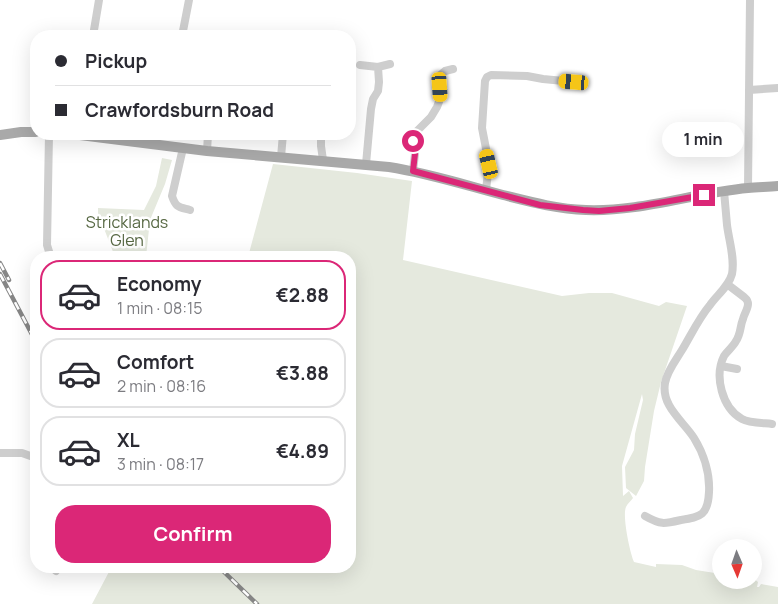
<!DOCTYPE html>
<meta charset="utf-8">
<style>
body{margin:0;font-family:Manrope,sans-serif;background:#f7f7f7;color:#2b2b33;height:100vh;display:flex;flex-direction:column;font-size:19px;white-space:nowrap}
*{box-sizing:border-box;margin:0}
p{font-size:16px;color:#7c7c81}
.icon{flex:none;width:28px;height:28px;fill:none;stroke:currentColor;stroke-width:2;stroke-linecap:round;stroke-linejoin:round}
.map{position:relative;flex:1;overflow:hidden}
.details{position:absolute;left:30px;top:251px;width:326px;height:322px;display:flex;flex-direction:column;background:#fff;border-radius:20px;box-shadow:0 5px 20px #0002}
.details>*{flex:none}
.banner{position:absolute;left:30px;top:30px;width:326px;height:110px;border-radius:20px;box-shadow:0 5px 20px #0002;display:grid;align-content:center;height:110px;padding:0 25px;background:#fff}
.needle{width:32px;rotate:178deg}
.controls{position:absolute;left:712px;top:539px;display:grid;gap:10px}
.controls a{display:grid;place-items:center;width:50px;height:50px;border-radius:50%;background:#fff;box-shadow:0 5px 20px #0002;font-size:25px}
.end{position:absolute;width:22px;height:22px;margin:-11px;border:6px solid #db2777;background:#fff;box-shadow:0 0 0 2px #fff}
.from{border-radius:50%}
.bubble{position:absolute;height:35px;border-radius:18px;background:#fff;box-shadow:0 5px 20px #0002;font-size:16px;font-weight:700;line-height:35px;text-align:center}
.car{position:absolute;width:15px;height:30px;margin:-15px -8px;border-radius:6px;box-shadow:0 0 4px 1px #0007;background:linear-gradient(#f5c518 24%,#345 0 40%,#f5c518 0 76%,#345 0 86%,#f5c518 0)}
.banner b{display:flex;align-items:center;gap:18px;height:48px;font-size:19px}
.banner b+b{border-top:1px solid #e1e1e2}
.banner i{width:12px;height:12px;background:#2b2b33}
ul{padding:9px 0 0;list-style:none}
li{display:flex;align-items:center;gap:15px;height:70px;margin:0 10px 8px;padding:0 15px;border:2px solid #e1e1e2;border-radius:20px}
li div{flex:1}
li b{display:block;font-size:19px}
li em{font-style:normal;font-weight:700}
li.on{border-color:#db2777}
li>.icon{width:45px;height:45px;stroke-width:1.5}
.primary-button{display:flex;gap:10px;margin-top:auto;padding:10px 25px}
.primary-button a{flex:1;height:58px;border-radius:20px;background:#db2777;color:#fff;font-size:20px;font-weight:700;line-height:58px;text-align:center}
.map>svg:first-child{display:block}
.green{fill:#e5e9de}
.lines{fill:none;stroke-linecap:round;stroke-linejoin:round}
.minor{stroke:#cecece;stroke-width:8}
.major{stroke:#a9a9a9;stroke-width:10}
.rail-casing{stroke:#868686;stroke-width:4.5}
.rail{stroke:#fff;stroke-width:2.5;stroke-dasharray:8;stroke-linecap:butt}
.route{stroke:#db2777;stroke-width:6}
.labels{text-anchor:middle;stroke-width:5;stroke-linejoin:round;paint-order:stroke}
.park-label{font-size:16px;fill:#576843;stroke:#fff}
</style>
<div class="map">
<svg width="778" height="604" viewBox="0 0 778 604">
<rect width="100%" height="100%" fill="#fff"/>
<!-- green -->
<path class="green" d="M162 158 172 160 165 184 150 220 146 257H115L98 213V208L144 210 156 186Z
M273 164 357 173 412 181 403 260 562 296 589 293H612L659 306 666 302 687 306 661 382 654 411 645 467 644 481 636 496 626 488 625 467 634 450 635 434 643 400 642 394 622 466 623 496 629 491 633 498C631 501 627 504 626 507 622 516 630 553 634 562L656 567V564L682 565 696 570 721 574V580H754V579L758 582 757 587H759L761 584 778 587V604H92L111 568H350V258L248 257Z"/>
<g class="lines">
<!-- minor -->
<path class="minor" d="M183 31 189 0
M93 36 99 0
M360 65 378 67 390 64
M749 90 778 88
M49 134 47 245 51 258
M321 134V146L323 160
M183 148 172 196C176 208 179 207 190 210
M207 151 208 134
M281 157 283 134
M366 164 371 109 373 99 378 91 379 82 378 67
M413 171 415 154 413 141 416 132 431 117 437 107 440 99 439 76 445 71 453 69
M748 188 750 0
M486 190 489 164 482 128 485 81 487 77 491 75 527 76 543 79 574 82
M727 284 744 297C747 300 748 300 748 304 748 309 744 314 743 319 740 326 741 334 736 341 733 347 727 351 724 356 714 376 722 408 742 419 749 423 764 423 772 424
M721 366 737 369
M0 453H22L36 458
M645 516C661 525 664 524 681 520 701 517 708 515 709 492 710 474 704 454 694 438 683 421 661 406 665 383 667 371 676 360 682 350 691 335 699 318 710 305 717 295 729 286 732 274 735 258 729 241 727 225 726 214 725 203 724 191
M56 571 58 568"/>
<!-- major -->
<path class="major" d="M72 134 207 151 389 167C428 173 465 185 503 195 531 202 557 209 586 210 641 212 693 193 748 188 758 187 768 187 778 186
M0 135 21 132H36"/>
<defs>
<path id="rail" d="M0 263 9 280
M0 274 36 342
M220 568 257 604"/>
</defs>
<!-- rail casing -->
<use href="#rail" class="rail-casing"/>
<!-- rail -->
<use href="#rail" class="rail"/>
</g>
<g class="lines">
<!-- route -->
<path class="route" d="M413 141 415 154 413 171 540 205 583 210 599 211 630 208 704 195"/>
</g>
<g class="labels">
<!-- park labels -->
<g class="park-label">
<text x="127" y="228">Stricklands<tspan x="127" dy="18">Glen</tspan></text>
</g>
</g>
</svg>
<div class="controls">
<a><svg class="needle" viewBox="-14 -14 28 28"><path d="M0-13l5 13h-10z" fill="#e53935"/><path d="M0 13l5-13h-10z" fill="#7c7c81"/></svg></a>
</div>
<i class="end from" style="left:413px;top:141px"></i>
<i class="end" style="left:704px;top:195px"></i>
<div class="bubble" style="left:662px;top:122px;width:82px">1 min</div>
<i class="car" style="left:574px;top:82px;rotate:275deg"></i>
<i class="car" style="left:440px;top:87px;rotate:176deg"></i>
<i class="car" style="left:489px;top:164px;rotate:347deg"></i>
<div class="banner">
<b><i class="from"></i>Pickup</b>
<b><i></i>Crawfordsburn Road</b>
</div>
<section class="details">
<ul>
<li class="on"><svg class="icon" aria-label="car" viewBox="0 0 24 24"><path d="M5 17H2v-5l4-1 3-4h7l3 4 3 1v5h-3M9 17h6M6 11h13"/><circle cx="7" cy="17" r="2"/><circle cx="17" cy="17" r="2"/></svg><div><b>Economy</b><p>1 min · 08:15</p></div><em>€2.88</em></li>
<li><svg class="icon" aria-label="car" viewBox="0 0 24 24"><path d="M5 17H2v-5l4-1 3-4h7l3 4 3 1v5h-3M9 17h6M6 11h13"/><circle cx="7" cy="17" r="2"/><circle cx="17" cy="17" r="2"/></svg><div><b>Comfort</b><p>2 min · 08:16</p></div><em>€3.88</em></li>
<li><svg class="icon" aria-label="car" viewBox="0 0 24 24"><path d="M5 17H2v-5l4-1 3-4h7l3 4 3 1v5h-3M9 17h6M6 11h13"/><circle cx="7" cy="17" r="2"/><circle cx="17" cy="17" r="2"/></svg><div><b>XL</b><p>3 min · 08:17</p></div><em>€4.89</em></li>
</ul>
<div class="primary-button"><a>Confirm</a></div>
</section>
</div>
